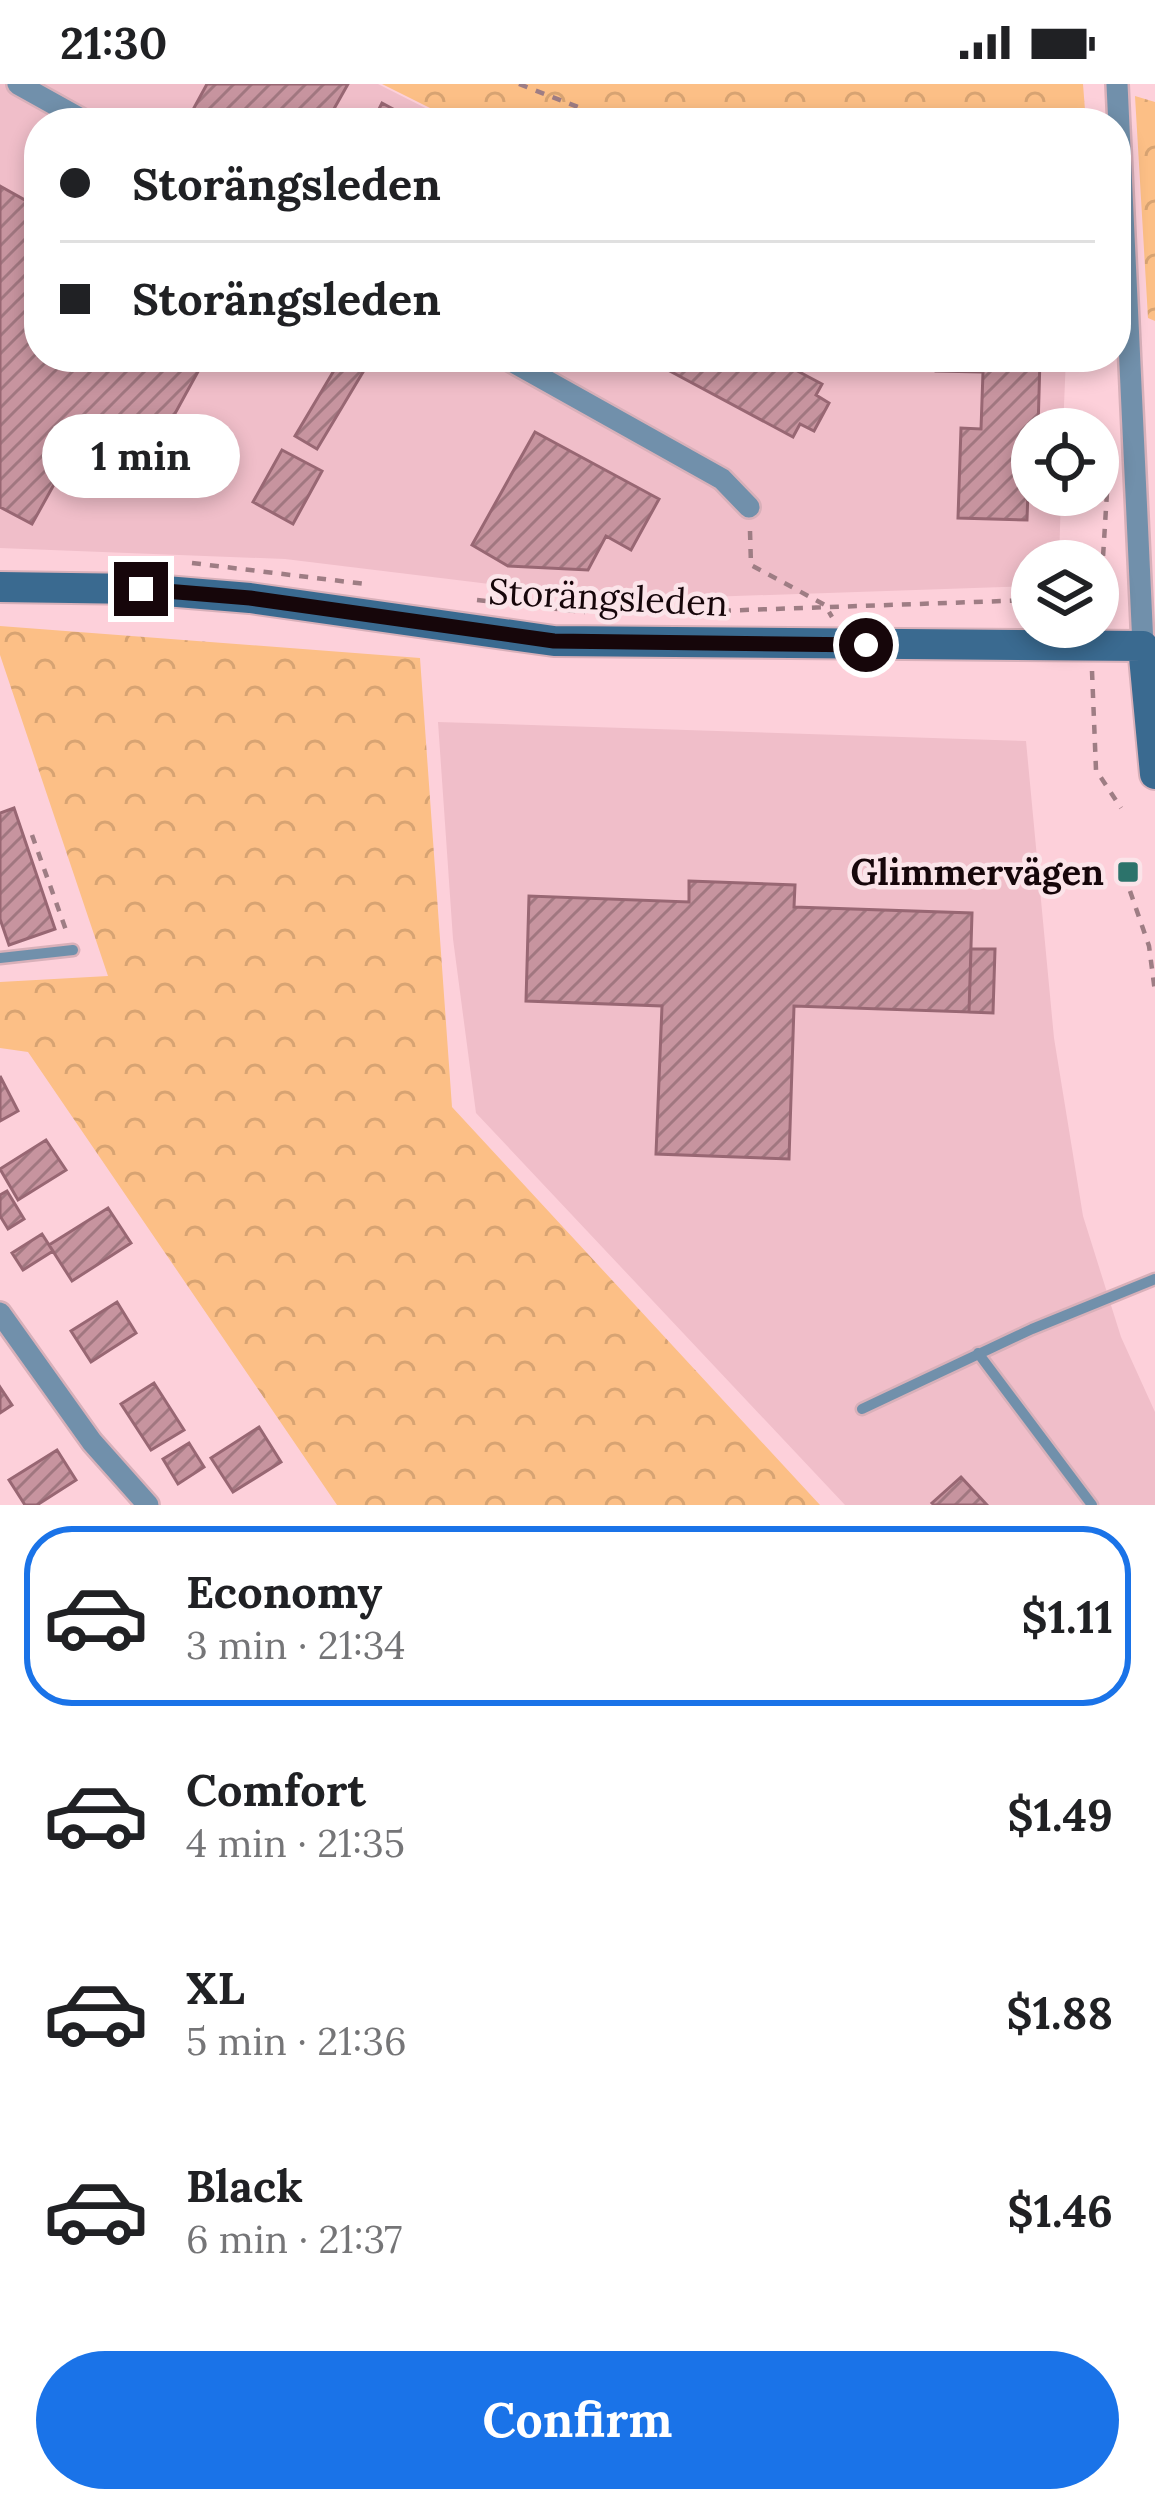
<!DOCTYPE html>
<meta charset="utf-8">
<style>
body{margin:0;font-family:Lora,serif;background:#f2f2f2;color:#202124;height:100vh;display:flex;flex-direction:column;font-size:45px;white-space:nowrap}
*{box-sizing:border-box;margin:0}
p{font-size:39px;color:#757577}
.icon{flex:none;width:66px;height:66px;fill:none;stroke:currentColor;stroke-width:2;stroke-linecap:round;stroke-linejoin:round}
.map{position:relative;height:1421px;overflow:hidden}
.panel{display:flex;flex-direction:column;background:#fff;flex:1}
.panel>*{flex:none}
.hud{position:absolute;left:24px;top:24px;width:1107px;height:264px;border-radius:48px;box-shadow:0 6px 18px #0003;display:grid;align-content:center;height:264px;padding:0 36px;background:#fff}
.tools{position:absolute;left:1011px;top:324px;display:grid;gap:24px}
.tools a{display:grid;place-items:center;width:108px;height:108px;border-radius:50%;background:#fff;box-shadow:0 6px 18px #0003;font-size:60px}
.end{position:absolute;width:54px;height:54px;margin:-27px;border:15px solid #16060a;background:#fff;box-shadow:0 0 0 6px #fff}
.from{border-radius:50%}
.bubble{position:absolute;height:84px;border-radius:42px;background:#fff;box-shadow:0 6px 18px #0003;font-size:39px;font-weight:700;line-height:84px;text-align:center}
.hud b{display:flex;align-items:center;gap:42px;height:114px;font-size:45px}
.hud b+b{border-top:3px solid #e0e0e0}
.hud i{width:30px;height:30px;background:#202124}
ul{padding:21px 0 0;list-style:none}
li{display:flex;align-items:center;gap:36px;height:180px;margin:0 24px 18px;padding:0 12px;border:6px solid transparent;border-radius:48px}
li div{flex:1}
li b{display:block;font-size:45px}
li em{font-style:normal;font-weight:700}
li.on{border-color:#1a73e8}
li>.icon{width:108px;height:108px;stroke-width:1.5}
.action{display:flex;gap:24px;margin-top:auto;padding:24px 36px}
.action a{flex:1;height:138px;border-radius:72px;background:#1a73e8;color:#fff;font-size:48px;font-weight:700;line-height:138px;text-align:center}
.status{display:flex;justify-content:space-between;align-items:center;height:84px;padding:0 60px;background:#fff;direction:ltr}
.status svg{height:33px;fill:currentColor}
.map>svg:first-child{display:block}
.built{fill:#f0bec9}
.forest{fill:url(#forest-crowns)}
.building{fill:url(#building-hatch);stroke:#986773;stroke-width:3}
.lines{fill:none;stroke-linecap:round;stroke-linejoin:round}
.service-casing{stroke:#d8b0b9;stroke-width:15}
.minor-casing{stroke:#d8b0b9;stroke-width:26}
.secondary-casing{stroke:#d8b0b9;stroke-width:34}
.path{stroke:#9e7d84;stroke-width:4.5;stroke-dasharray:9 9;stroke-linecap:butt}
.service{stroke:#7190ab;stroke-width:10}
.minor{stroke:#7190ab;stroke-width:21}
.secondary{stroke:#3a6a90;stroke-width:30}
.route{stroke:#16060a;stroke-width:15}
.poi-dot{fill:#2c736b;stroke:#fbe4e9;stroke-width:4.5}
.labels{text-anchor:middle;stroke-width:9;stroke-linejoin:round;paint-order:stroke}
.street-label{font-size:36px;fill:#16060a;stroke:#fbe4e9}
.poi-label{font-size:36px;font-weight:bold;fill:#16060a;stroke:#fbe4e9;text-anchor:end}
</style>
<div class="status"><b>21:30</b><svg viewBox="0 0 49 12"><path d="M0 12V9h3v3zM5 12V6h3v6zM10 12V3h3v9zM15 12V0h3v12zM26 1h20v11H26zM47 4h2v5h-2z"/></svg></div>
<div class="map">
<svg width="1155" height="1421" viewBox="0 0 1155 1421">
<defs>
<pattern id="forest-crowns" width="20" height="18" patternUnits="userSpaceOnUse" patternTransform="scale(3)"><rect width="20" height="18" fill="#fcbf86"/><path d="M2 6a3 3 0 1 1 6 0M12 15a3 3 0 1 1 6 0" fill="none" stroke="#d7a372"/></pattern>
<pattern id="building-hatch" width="6" height="6" patternUnits="userSpaceOnUse" patternTransform="scale(3)"><rect width="6" height="6" fill="#c7949f"/><path d="M-1 1l2-2M0 6l6-6M5 7l2-2" fill="none" stroke="#a17780"/></pattern>
</defs>
<rect width="100%" height="100%" fill="#fdd0da"/>
<!-- built -->
<path class="built" d="M0 0H378L455 39H39V273H1066L1063 345H1032V411H1061L1059 477H1032V502L620 516 285 475 0 464Z
M438 638 1026 657 1054 954 1083 1132 1121 1253 1155 1328V1421H845L476 1029 453 855Z"/>
<!-- forest -->
<path class="forest" d="M382 0H1083L1086 39H460Z
M1135 12 1155 18V237L1148 234Z
M0 542 420 574 452 1023 820 1421H337L28 968 0 964V898L108 892 0 571Z"/>
<!-- building -->
<path class="building" d="M207 0H348L326 39H201L189 33Z
M382 19 419 39H372Z
M0 102 39 124V273H206L155 366 110 341 102 356 84 347 75 362 93 372 85 387 67 377 32 440 0 423Z
M342 273H372L317 365 295 352Z
M656 273H771L822 300 816 311 829 319 814 347 800 340 793 353 653 278Z
M936 273 1040 275 1038 345 1030 348 1027 436 958 434 961 344 981 345 983 288 936 287Z
M535 348 659 415 631 466 606 452 588 486 508 482 472 461Z
M282 366 322 387 293 440 253 418Z
M14 724 55 845 9 861 0 835V729Z
M689 797 795 801 794 823 972 829 969 928 794 922 789 1075 656 1070 662 922 526 917 529 812 689 818Z
M971 865H995L993 929 969 928Z
M0 992 18 1027 0 1037Z
M46 1056 66 1086 18 1116 0 1085Z
M7 1107 24 1135 8 1145 0 1132V1111Z
M108 1124 131 1159 72 1197 49 1161Z
M42 1150 53 1167 23 1186 12 1169Z
M117 1218 136 1249 91 1278 71 1247Z
M154 1299 184 1346 151 1366 121 1320Z
M0 1303 12 1321 0 1329Z
M259 1343 281 1378 233 1408 211 1374Z
M189 1359 204 1383 178 1400 163 1375Z
M57 1366 76 1396 37 1421H25L9 1396Z
M961 1393 987 1421H934L932 1419Z"/>
<g class="lines">
<defs>
<path id="service" d="M0 874 73 866
M978 1269 1092 1421
M862 1325 1032 1245 1155 1195"/>
<path id="minor" d="M18 0 88 39
M1117 0 1143 562
M504 273 722 395 749 423
M0 1229 92 1358 148 1421"/>
<path id="secondary" d="M0 503 141 505 250 514 554 557 1143 562 1155 690"/>
</defs>
<!-- service casing -->
<use href="#service" class="service-casing"/>
<!-- minor casing -->
<use href="#minor" class="minor-casing"/>
<!-- secondary casing -->
<use href="#secondary" class="secondary-casing"/>
<!-- path -->
<path class="path" d="M519 0 619 39
M750 447 751 481 825 521 832 533
M192 479 365 500
M1098 489 1103 473 1109 376
M1098 515 1116 514
M477 516 585 528
M686 528 1032 516
M1092 587 1096 686 1121 724
M32 751 67 849
M1130 807 1149 862 1155 908"/>
<!-- service -->
<use href="#service" class="service"/>
<!-- minor -->
<use href="#minor" class="minor"/>
<!-- secondary -->
<use href="#secondary" class="secondary"/>
</g>
<g class="lines">
<!-- route -->
<path class="route" d="M141 505 250 514 554 557 866 561"/>
</g>
<!-- markers -->
<rect class="poi-dot" x="1116" y="776" width="24" height="24" rx="6"/>
<g class="labels">
<!-- street labels -->
<g class="street-label">
<text transform="translate(608 513) rotate(3)" y="13">Storängsleden</text>
</g>
<!-- poi labels -->
<g class="poi-label">
<text x="1104" y="801">Glimmervägen</text>
</g>
</g>
</svg>
<div class="tools">
<a><svg class="icon" aria-label="locate" viewBox="0 0 24 24"><circle cx="12" cy="12" r="6"/><path d="M12 2v4M12 18v4M2 12h4M18 12h4"/></svg></a>
<a><svg class="icon" aria-label="layers" viewBox="0 0 24 24"><path d="M12 4l9 5-9 5-9-5zM3 14l9 5 9-5"/></svg></a>
</div>
<i class="end from" style="left:866px;top:561px"></i>
<i class="end" style="left:141px;top:505px"></i>
<div class="bubble" style="left:42px;top:330px;width:198px">1 min</div>
<div class="hud">
<b><i class="from"></i>Storängsleden</b>
<b><i></i>Storängsleden</b>
</div>
</div>
<section class="panel">
<ul>
<li class="on"><svg class="icon" aria-label="car" viewBox="0 0 24 24"><path d="M5 17H2v-5l4-1 3-4h7l3 4 3 1v5h-3M9 17h6M6 11h13"/><circle cx="7" cy="17" r="2"/><circle cx="17" cy="17" r="2"/></svg><div><b>Economy</b><p>3 min · 21:34</p></div><em>$1.11</em></li>
<li><svg class="icon" aria-label="car" viewBox="0 0 24 24"><path d="M5 17H2v-5l4-1 3-4h7l3 4 3 1v5h-3M9 17h6M6 11h13"/><circle cx="7" cy="17" r="2"/><circle cx="17" cy="17" r="2"/></svg><div><b>Comfort</b><p>4 min · 21:35</p></div><em>$1.49</em></li>
<li><svg class="icon" aria-label="car" viewBox="0 0 24 24"><path d="M5 17H2v-5l4-1 3-4h7l3 4 3 1v5h-3M9 17h6M6 11h13"/><circle cx="7" cy="17" r="2"/><circle cx="17" cy="17" r="2"/></svg><div><b>XL</b><p>5 min · 21:36</p></div><em>$1.88</em></li>
<li><svg class="icon" aria-label="car" viewBox="0 0 24 24"><path d="M5 17H2v-5l4-1 3-4h7l3 4 3 1v5h-3M9 17h6M6 11h13"/><circle cx="7" cy="17" r="2"/><circle cx="17" cy="17" r="2"/></svg><div><b>Black</b><p>6 min · 21:37</p></div><em>$1.46</em></li>
</ul>
<div class="action"><a>Confirm</a></div>
</section>
